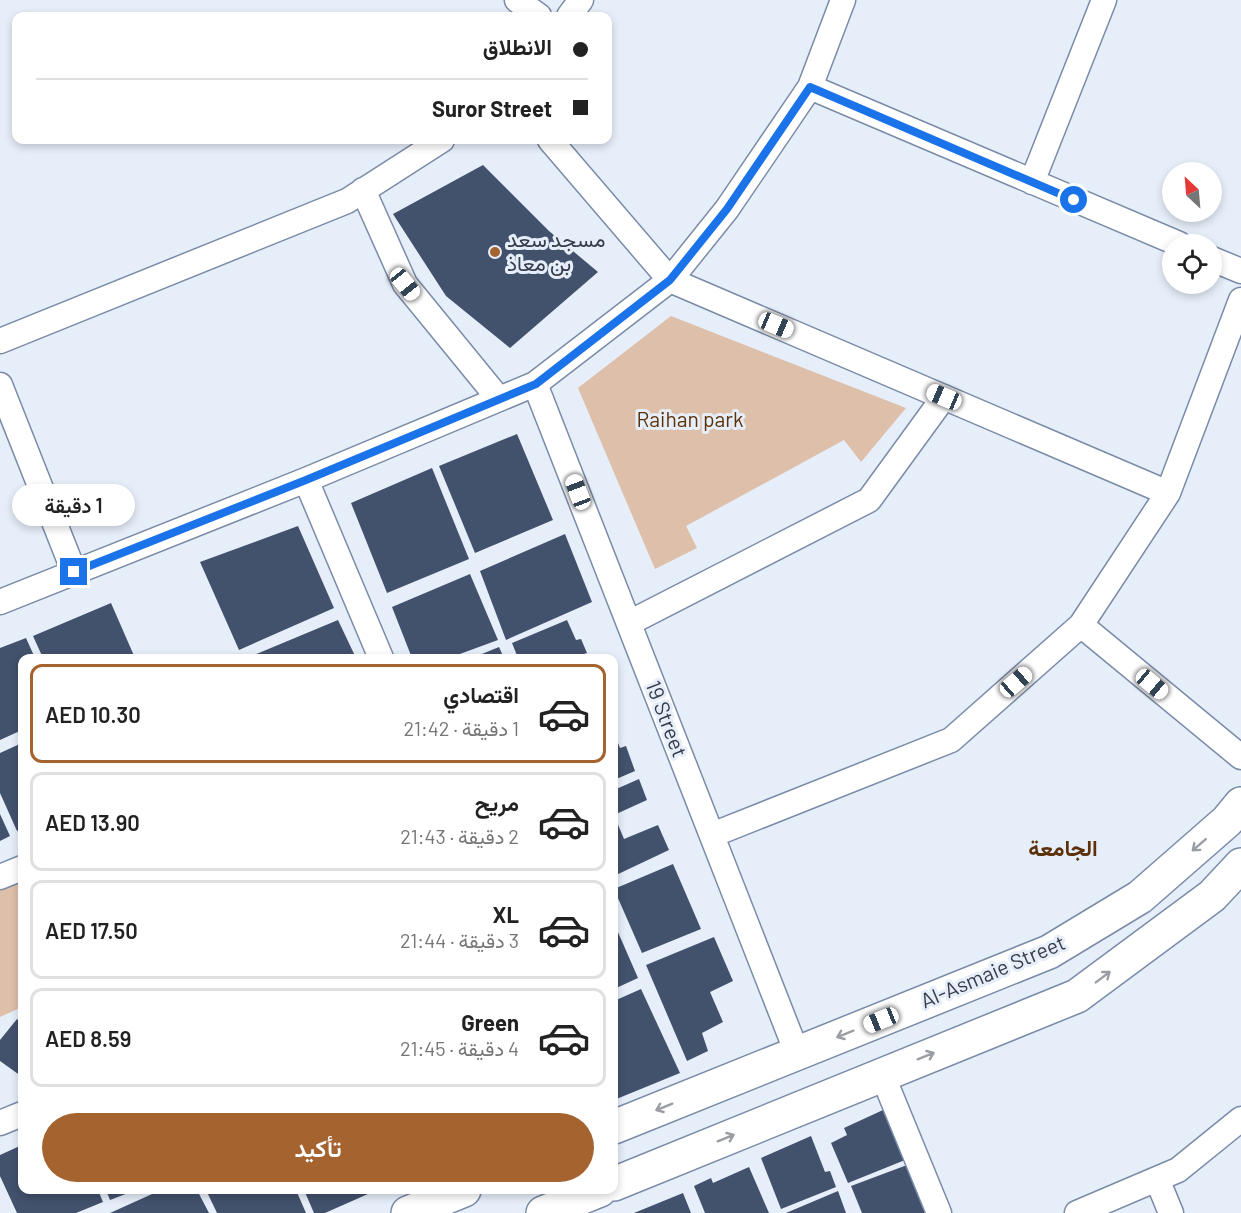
<!DOCTYPE html>
<html lang="ar">
<meta charset="utf-8">
<style>
body{margin:0;font-family:Barlow,Vazirmatn,sans-serif;background:#f6f6f6;color:#222;direction:rtl;height:100vh;display:flex;flex-direction:column;font-size:22px;white-space:nowrap}
*{box-sizing:border-box;margin:0}
p{font-size:20px;color:#767676}
.icon{flex:none;width:33px;height:33px;fill:none;stroke:currentColor;stroke-width:2;stroke-linecap:round;stroke-linejoin:round}
.map{position:relative;flex:1;overflow:hidden;direction:ltr}
.details{position:absolute;left:18px;top:654px;width:600px;height:540px;display:flex;flex-direction:column;background:#fff;border-radius:12px;box-shadow:0 3px 9px #0003;direction:rtl}
.details>*{flex:none}
.top-card{position:absolute;left:12px;top:12px;width:600px;height:132px;border-radius:12px;box-shadow:0 3px 9px #0003;direction:rtl;display:grid;align-content:center;height:132px;padding:0 24px;background:#fff}
.needle{width:39px;rotate:334deg}
.tools{position:absolute;left:1162px;top:162px;display:grid;gap:12px}
.tools a{display:grid;place-items:center;width:60px;height:60px;border-radius:50%;background:#fff;box-shadow:0 3px 9px #0003;font-size:30px}
.end{position:absolute;width:27px;height:27px;margin:-14px;border:8px solid #1a73e8;background:#fff;box-shadow:0 0 0 3px #fff}
.from{border-radius:50%}
.bubble{position:absolute;height:42px;border-radius:21px;background:#fff;box-shadow:0 3px 9px #0003;font-size:20px;font-weight:600;line-height:42px;text-align:center;direction:rtl}
.car{position:absolute;width:18px;height:36px;margin:-18px -9px;border-radius:8px;box-shadow:0 0 4px 2px #0007;background:linear-gradient(#fff 24%,#345 0 40%,#fff 0 76%,#345 0 86%,#fff 0)}
.top-card b{display:flex;align-items:center;gap:21px;height:57px;font-size:22px}
.top-card b+b{border-top:2px solid #e0e0e0}
.top-card i{width:15px;height:15px;background:#222}
ul{padding:10px 0 0;list-style:none}
li{display:flex;align-items:center;gap:18px;height:99px;margin:0 12px 9px;padding:0 12px;border:3px solid #e0e0e0;border-radius:12px}
li div{flex:1}
li b{display:block;font-size:22px}
li em{font-style:normal;font-weight:600}
li.active{border-color:#a5632f}
li>.icon{width:54px;height:54px;stroke-width:1.5}
.button{display:flex;gap:12px;margin-top:auto;padding:12px 24px}
.button a{flex:1;height:69px;border-radius:36px;background:#a5632f;color:#fff;font-size:24px;font-weight:600;line-height:69px;text-align:center}
.map>svg:first-child{display:block}
.green{fill:#debfaa}
.building{fill:#42516c}
.lines{fill:none;stroke-linecap:round;stroke-linejoin:round}
.street-casing{stroke:#7a8ba8;stroke-width:27}
.secondary-casing{stroke:#7a8ba8;stroke-width:36}
.street{stroke:#fff;stroke-width:24}
.secondary{stroke:#fff;stroke-width:33}
.oneway{stroke:#9a9ea4}
.route{stroke:#1a73e8;stroke-width:8}
.poi-dot{fill:#a5632f;stroke:#e6eefa;stroke-width:2}
.labels{text-anchor:middle;stroke-width:6;stroke-linejoin:round;paint-order:stroke}
.poi-label{font-size:21px;fill:#353c49;stroke:#e6eefa;text-anchor:start}
.park-label{font-size:21px;fill:#5d3006;stroke:#e6eefa}
.street-label{font-size:21px;fill:#353c49;stroke:#e6eefa}
.neighbourhood-label{font-size:22px;font-weight:bold;fill:#5c310a;stroke:#e6eefa}
</style>
<div class="map">
<svg width="1241" height="1213" viewBox="0 0 1241 1213">
<rect width="100%" height="100%" fill="#e6eefa"/>
<!-- green -->
<path class="green" d="M671 316 906 408 861 462 844 440 686 526 697 548 655 569 578 388Z
M22 876V1007L0 1017V886Z"/>
<!-- building -->
<path class="building" d="M483 165 549 231 598 272 510 348 446 296 393 214Z
M517 434 553 520 475 553 439 466Z
M432 468 469 559 387 593 351 503Z
M298 526 334 608 239 650 200 562Z
M565 534 592 602 506 640 480 571Z
M470 574 498 640 449 658H412L392 607Z
M111 603 135 658H43L33 636Z
M338 620 356 658H247Z
M567 620 576 640 581 639 587 653 581 655 583 658H518L512 643Z
M26 638 35 658H22V730L0 740V648Z
M499 647 504 658H472Z
M614 733 620 748 626 746 635 771 614 780Z
M22 743V829L17 831 0 793V753Z
M639 779 647 800 614 815 624 839 658 825 669 850 614 876V790Z
M0 814 10 836 0 841Z
M673 864 701 929 642 953 614 889Z
M614 923 638 978 614 989Z
M714 937 733 981 710 992 723 1022 702 1033 708 1051 687 1061 646 965Z
M641 989 680 1073 614 1100V1001Z
M17 1019 22 1023 21 1076 0 1061V1040Z
M883 1110 905 1160 848 1183 831 1143 847 1135 844 1128Z
M811 1136 825 1172 830 1171 836 1187 781 1209 761 1158Z
M22 1145V1190H98L103 1202 76 1213H17L0 1176V1155Z
M907 1165 925 1213H862L851 1186Z
M749 1167 769 1213H705L694 1186 711 1178 713 1183Z
M106 1190H136L110 1200Z
M161 1190H197L209 1213H110Z
M206 1190H296L306 1213H217Z
M304 1190H377L325 1213H314Z
M838 1191 846 1213H786Z
M683 1193 691 1213H634Z"/>
<g class="lines">
<defs>
<path id="street" d="M517 0 539 16
M569 16 581 0
M810 87 1179 244
M550 140 670 280 1168 493
M1032 182 1104 0
M363 190 405 284 499 399
M1212 259 1241 271
M0 341 347 201 442 140
M535 384 797 1053
M0 385 74 572
M306 480 381 658
M0 602 306 480 535 384 670 280 727 209 810 87 843 0
M629 623 869 500 944 397
M1081 625 1241 757
M712 835 951 740 1081 625 1168 493 1241 300
M0 877 22 868
M882 1074 939 1213
M0 1123 22 1114
M1157 1179 1171 1213
M1077 1213 1178 1170 1241 1119"/>
<path id="secondary" d="M614 1127 1049 952 1140 897 1227 821 1241 804
M614 1184 1077 996 1212 896 1241 865
M408 1213 464 1190
M543 1213 600 1190"/>
</defs>
<!-- street casing -->
<use href="#street" class="street-casing"/>
<!-- secondary casing -->
<use href="#secondary" class="secondary-casing"/>
<!-- street -->
<use href="#street" class="street"/>
<!-- secondary -->
<use href="#secondary" class="secondary"/>
</g>
<!-- one-way arrows -->
<defs><path id="oneway-shaft" d="M-6 0H5M1.5-3L5.5 0L1.5 3" fill="none" stroke-width="1.6" stroke-linecap="round" stroke-linejoin="round" transform="scale(1.5)"/></defs>
<g class="oneway">
<use href="#oneway-shaft" transform="translate(1199 845) rotate(139)"/>
<use href="#oneway-shaft" transform="translate(1103 977) rotate(-37)"/>
<use href="#oneway-shaft" transform="translate(845 1034) rotate(158)"/>
<use href="#oneway-shaft" transform="translate(926 1056) rotate(-22)"/>
<use href="#oneway-shaft" transform="translate(664 1107) rotate(158)"/>
<use href="#oneway-shaft" transform="translate(726 1138) rotate(-22)"/>
</g>
<g class="lines">
<!-- route -->
<path class="route" d="M74 572 306 480 536 384 670 280 727 209 810 87 1074 200"/>
</g>
<!-- markers -->
<circle class="poi-dot" cx="495" cy="252" r="6"/>
<g class="labels">
<!-- poi labels -->
<g class="poi-label">
<text x="507" y="247">مسجد سعد<tspan x="507" dy="24">بن معاذ</tspan></text>
</g>
<!-- park labels -->
<g class="park-label">
<text x="690" y="427">Raihan park</text>
</g>
<!-- street labels -->
<g class="street-label">
<text transform="translate(666 719) rotate(69)" y="7">19 Street</text>
<text transform="translate(993 972) rotate(-23)" y="7">Al-Asmaie Street</text>
</g>
<!-- neighbourhood labels -->
<g class="neighbourhood-label">
<text x="1063" y="856">الجامعة</text>
</g>
</g>
</svg>
<div class="tools">
<a><svg class="needle" viewBox="-14 -14 28 28"><path d="M0-13l5 13h-10z" fill="#e53935"/><path d="M0 13l5-13h-10z" fill="#767676"/></svg></a>
<a><svg class="icon" aria-label="locate" viewBox="0 0 24 24"><circle cx="12" cy="12" r="6"/><path d="M12 2v4M12 18v4M2 12h4M18 12h4"/></svg></a>
</div>
<i class="end from" style="left:1074px;top:200px"></i>
<i class="end" style="left:74px;top:572px"></i>
<div class="bubble" style="left:12px;top:484px;width:123px">1 دقيقة</div>
<i class="car" style="left:405px;top:284px;rotate:141deg"></i>
<i class="car" style="left:776px;top:325px;rotate:113deg"></i>
<i class="car" style="left:944px;top:397px;rotate:293deg"></i>
<i class="car" style="left:578px;top:492px;rotate:339deg"></i>
<i class="car" style="left:1016px;top:682px;rotate:49deg"></i>
<i class="car" style="left:1152px;top:684px;rotate:130deg"></i>
<i class="car" style="left:881px;top:1020px;rotate:248deg"></i>
<div class="top-card">
<b><i class="from"></i>الانطلاق</b>
<b><i></i>Suror Street</b>
</div>
<section class="details">
<ul>
<li class="active"><svg class="icon" aria-label="car" viewBox="0 0 24 24"><path d="M5 17H2v-5l4-1 3-4h7l3 4 3 1v5h-3M9 17h6M6 11h13"/><circle cx="7" cy="17" r="2"/><circle cx="17" cy="17" r="2"/></svg><div><b>اقتصادي</b><p>1 دقيقة · 21:42</p></div><em>AED 10.30</em></li>
<li><svg class="icon" aria-label="car" viewBox="0 0 24 24"><path d="M5 17H2v-5l4-1 3-4h7l3 4 3 1v5h-3M9 17h6M6 11h13"/><circle cx="7" cy="17" r="2"/><circle cx="17" cy="17" r="2"/></svg><div><b>مريح</b><p>2 دقيقة · 21:43</p></div><em>AED 13.90</em></li>
<li><svg class="icon" aria-label="car" viewBox="0 0 24 24"><path d="M5 17H2v-5l4-1 3-4h7l3 4 3 1v5h-3M9 17h6M6 11h13"/><circle cx="7" cy="17" r="2"/><circle cx="17" cy="17" r="2"/></svg><div><b>XL</b><p>3 دقيقة · 21:44</p></div><em>AED 17.50</em></li>
<li><svg class="icon" aria-label="car" viewBox="0 0 24 24"><path d="M5 17H2v-5l4-1 3-4h7l3 4 3 1v5h-3M9 17h6M6 11h13"/><circle cx="7" cy="17" r="2"/><circle cx="17" cy="17" r="2"/></svg><div><b>Green</b><p>4 دقيقة · 21:45</p></div><em>AED 8.59</em></li>
</ul>
<div class="button"><a>تأكيد</a></div>
</section>
</div>
